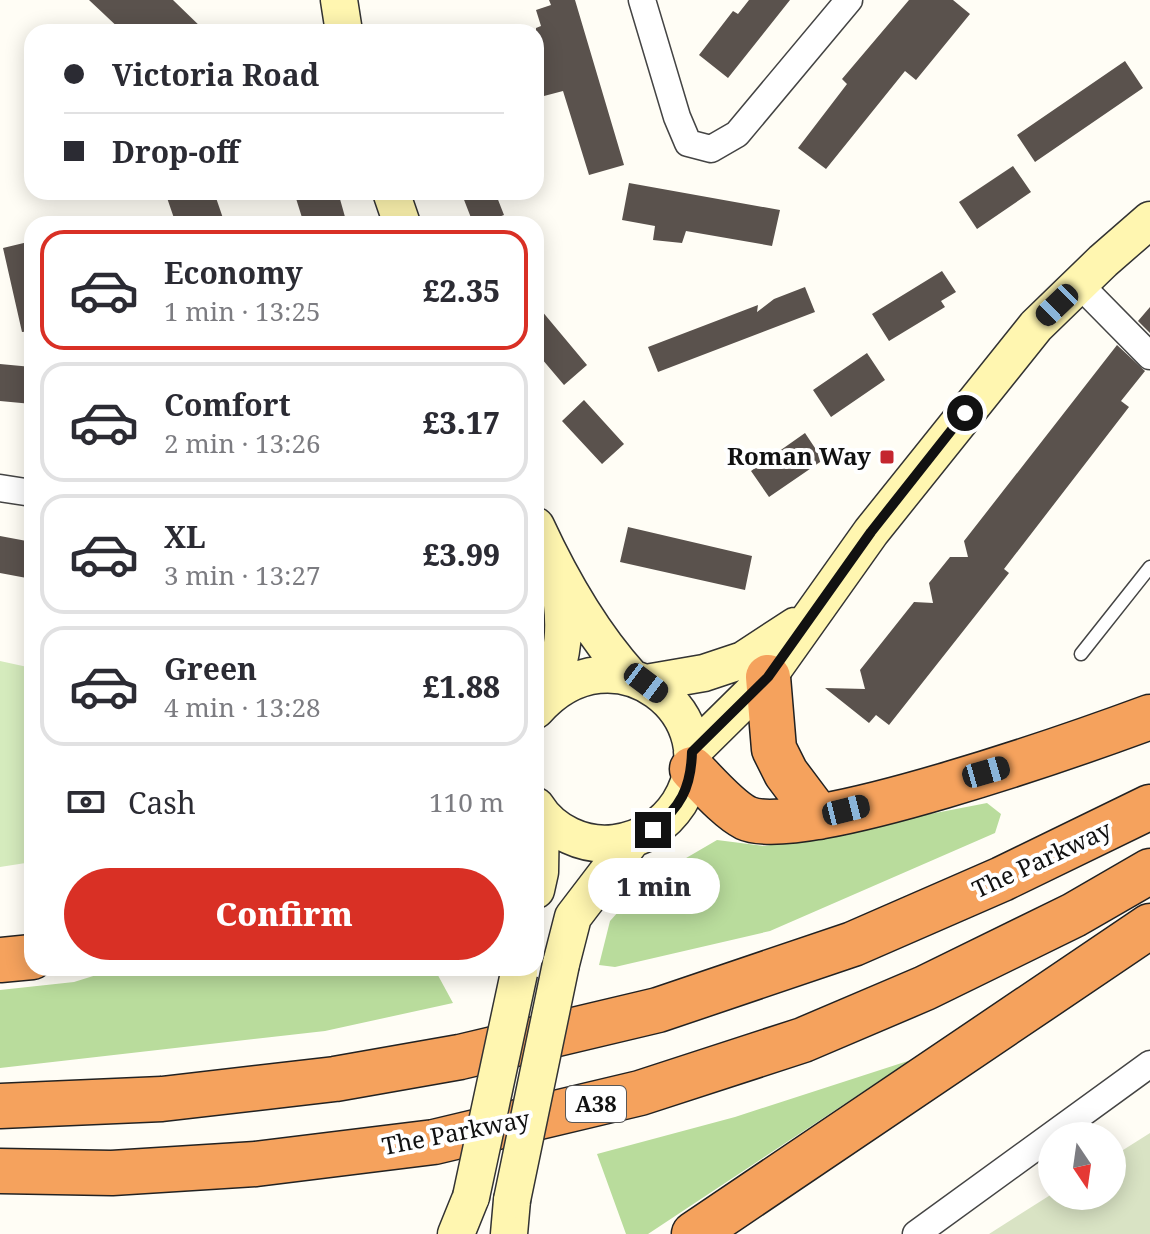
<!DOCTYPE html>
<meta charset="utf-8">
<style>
body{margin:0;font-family:"Noto Serif",serif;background:#f7f7f7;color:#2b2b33;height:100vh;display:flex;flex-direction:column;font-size:30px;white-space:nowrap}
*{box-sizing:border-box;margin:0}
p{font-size:26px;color:#7c7c81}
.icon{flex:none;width:44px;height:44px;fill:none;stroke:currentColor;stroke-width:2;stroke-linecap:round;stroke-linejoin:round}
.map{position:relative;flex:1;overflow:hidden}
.details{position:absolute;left:24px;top:216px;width:520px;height:760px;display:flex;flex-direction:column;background:#fff;border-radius:24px;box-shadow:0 4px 20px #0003}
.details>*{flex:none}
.guide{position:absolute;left:24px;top:24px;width:520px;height:176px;border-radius:24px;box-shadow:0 4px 20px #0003;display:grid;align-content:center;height:176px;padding:0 40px;background:#fff}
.needle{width:52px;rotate:167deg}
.tools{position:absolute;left:1038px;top:1122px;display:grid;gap:16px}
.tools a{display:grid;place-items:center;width:88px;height:88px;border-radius:50%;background:#fff;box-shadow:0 4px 20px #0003;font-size:40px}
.end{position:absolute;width:36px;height:36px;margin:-18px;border:10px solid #111;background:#fff;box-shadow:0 0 0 4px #fff}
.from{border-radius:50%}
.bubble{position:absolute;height:56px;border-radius:28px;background:#fff;box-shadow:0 4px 20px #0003;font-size:26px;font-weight:800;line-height:56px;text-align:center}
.car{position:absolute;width:24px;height:48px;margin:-24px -12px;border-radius:10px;box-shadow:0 0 6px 2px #0007;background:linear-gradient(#222 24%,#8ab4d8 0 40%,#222 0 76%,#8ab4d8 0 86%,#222 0)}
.guide b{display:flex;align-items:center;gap:28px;height:76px;font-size:30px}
.guide b+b{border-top:2px solid #e1e1e2}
.guide i{width:20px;height:20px;background:#2b2b33}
ul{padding:14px 0 0;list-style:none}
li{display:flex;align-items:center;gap:24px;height:120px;margin:0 16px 12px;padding:0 24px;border:4px solid #e1e1e2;border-radius:24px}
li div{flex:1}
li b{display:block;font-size:30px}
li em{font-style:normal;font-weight:800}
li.selected{border-color:#d93025}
li>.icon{width:72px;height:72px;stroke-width:1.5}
.pay{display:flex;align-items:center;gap:20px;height:88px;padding:0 40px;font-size:30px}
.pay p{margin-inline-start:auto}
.primary-button{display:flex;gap:16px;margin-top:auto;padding:16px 40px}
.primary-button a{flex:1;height:92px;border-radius:48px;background:#d93025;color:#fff;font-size:32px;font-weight:800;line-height:92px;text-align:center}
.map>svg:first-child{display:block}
.green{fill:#d5ebbd}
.forest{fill:#b9dc9c}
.cemetery{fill:#d9e3c4}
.building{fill:#5a524d}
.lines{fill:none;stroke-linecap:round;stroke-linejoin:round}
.lane-casing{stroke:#444;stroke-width:15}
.street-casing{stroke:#444;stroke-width:29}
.secondary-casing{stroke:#333;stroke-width:39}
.highway-casing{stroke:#222;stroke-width:47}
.lane{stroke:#fff;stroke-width:12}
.street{stroke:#fff;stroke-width:26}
.secondary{stroke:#fff6b0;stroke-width:36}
.highway{stroke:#f5a25d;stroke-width:44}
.secondary-bridge-casing{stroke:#333;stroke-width:39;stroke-linecap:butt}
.secondary-bridge{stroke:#fff6b0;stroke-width:36}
.route{stroke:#111;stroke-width:10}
.poi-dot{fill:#c4262e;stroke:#fff;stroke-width:3}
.labels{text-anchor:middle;stroke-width:8;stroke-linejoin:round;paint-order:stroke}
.shield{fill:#fff;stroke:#585858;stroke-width:2}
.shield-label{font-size:22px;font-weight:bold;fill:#111}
.poi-label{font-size:24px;font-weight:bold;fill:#111;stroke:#fff;text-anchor:end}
.street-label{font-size:24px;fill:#111;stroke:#fff}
</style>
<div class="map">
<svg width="1150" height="1234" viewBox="0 0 1150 1234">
<rect width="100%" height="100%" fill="#fffdf5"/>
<!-- green -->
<path class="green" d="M0 661 32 668V862L0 867Z"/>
<!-- forest -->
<path class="forest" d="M987 803 1001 814 995 833 770 931 615 967 599 965 610 921 645 882 717 840 765 846Z
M119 968H434L453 1003 325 1031 0 1068V990L74 982Z
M911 1060 648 1234H626L597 1154 735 1117Z"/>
<!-- cemetery -->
<path class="cemetery" d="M1150 1133V1234H989L1052 1194 1112 1196V1157Z"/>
<!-- building -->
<path class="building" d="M89 0H173L206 32H123Z
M549 0H575L624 165 589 175 563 91 544 96 536 69V28L541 26 536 10 551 5Z
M749 0H790L728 78 699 55 733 11 738 14Z
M909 0H953L970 14 916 80 905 71 826 169 798 148 847 84 842 79Z
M1125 61 1143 88 1035 162 1017 135Z
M1013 166 1031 192 977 229 959 202Z
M629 183 780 210 772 246 686 231 682 243 653 240 655 226 622 220Z
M165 192H214L225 224H176Z
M294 192H338L347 224H304Z
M461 192H495L504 215 483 223H473Z
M32 241V331L22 332 3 248Z
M942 271 956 292 941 301 945 307 889 341 872 314Z
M805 287 815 312 658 372 648 347 758 305 757 312 774 299Z
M536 304 587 365 564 385 536 352Z
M1150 307V333L1138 321Z
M1117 345 1145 371 1121 401 1129 407 1004 569 1009 573 889 725 876 715 869 723 825 688 865 689 860 670 914 602 933 603 929 583 950 557H968L964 541Z
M867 353 885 380 831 417 813 390Z
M0 364 32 367V404L0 401Z
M584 400 624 444 602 464 562 421Z
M805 433 823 460 769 497 751 471Z
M628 527 752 556 745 590 620 562Z
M0 536 32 542V579L0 573Z"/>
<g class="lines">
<defs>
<path id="lane" d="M1081 654 1150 567"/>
<path id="street" d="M642 0 677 117 688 143 711 149 737 134 849 0
M1079 284 1150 356
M0 488 32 493
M916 1234 1150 1064"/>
<path id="secondary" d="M339 0 344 32
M391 192 402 224
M536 526C561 580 591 633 631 677
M646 683 704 673 743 660 795 626
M549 696C563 655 568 625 558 582
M536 710C614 621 733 717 679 803 664 826 642 839 615 843 584 847 552 832 536 806
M692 752 768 677 871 532 1036 326 1103 261 1150 220
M536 890 540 872 541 815
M561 964 573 917 631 841
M456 1234 471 1197
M509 1234 512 1200"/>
<path id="highway" d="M768 677 774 749 786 773 819 817
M692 769C706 783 728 809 746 818 799 843 1085 741 1150 717
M0 960 32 957
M0 1106 162 1099 335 1079 460 1057 658 1010 853 944 1002 879 1150 807
M0 1171 112 1173 256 1164 434 1142 640 1093 803 1040 925 988 1074 915 1150 871
M694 1234 1150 926"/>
</defs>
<!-- lane casing -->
<use href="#lane" class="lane-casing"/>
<!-- street casing -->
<use href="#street" class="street-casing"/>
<!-- secondary casing -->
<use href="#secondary" class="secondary-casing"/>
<!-- highway casing -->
<use href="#highway" class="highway-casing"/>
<!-- lane -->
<use href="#lane" class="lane"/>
<!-- street -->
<use href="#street" class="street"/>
<!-- secondary -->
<use href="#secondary" class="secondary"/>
<!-- highway -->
<use href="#highway" class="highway"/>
<defs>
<path id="secondary-bridge" d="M471 1197 519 973
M512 1200 561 964"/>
</defs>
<!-- secondary-bridge casing -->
<use href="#secondary-bridge" class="secondary-bridge-casing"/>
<!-- secondary-bridge -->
<use href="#secondary-bridge" class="secondary-bridge"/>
</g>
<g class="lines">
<!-- route -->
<path class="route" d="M653 830C680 807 691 789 692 752L768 677 871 532 965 413"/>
</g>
<!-- markers -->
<rect class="poi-dot" x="879" y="449" width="16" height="16" rx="4"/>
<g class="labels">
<!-- shield labels -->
<rect class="shield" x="566" y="1086" width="60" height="36" rx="6"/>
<g class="shield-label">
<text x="596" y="1112">A38</text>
</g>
<!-- poi labels -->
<g class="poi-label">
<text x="871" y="465">Roman Way</text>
</g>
<!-- street labels -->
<g class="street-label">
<text transform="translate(1042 860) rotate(-25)" y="8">The Parkway</text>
<text transform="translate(456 1133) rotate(-11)" y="8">The Parkway</text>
</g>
</g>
</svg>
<div class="tools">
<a><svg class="needle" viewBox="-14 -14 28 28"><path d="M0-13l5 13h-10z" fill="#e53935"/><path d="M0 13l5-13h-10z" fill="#7c7c81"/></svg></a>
</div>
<i class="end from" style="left:965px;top:413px"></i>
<i class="end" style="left:653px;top:830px"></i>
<div class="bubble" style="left:588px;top:858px;width:132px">1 min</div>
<i class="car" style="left:1057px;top:305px;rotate:226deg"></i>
<i class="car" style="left:646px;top:683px;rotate:127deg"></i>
<i class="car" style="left:986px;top:772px;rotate:74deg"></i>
<i class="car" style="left:846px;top:810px;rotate:76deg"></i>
<div class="guide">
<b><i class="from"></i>Victoria Road</b>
<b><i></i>Drop-off</b>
</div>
<section class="details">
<ul>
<li class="selected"><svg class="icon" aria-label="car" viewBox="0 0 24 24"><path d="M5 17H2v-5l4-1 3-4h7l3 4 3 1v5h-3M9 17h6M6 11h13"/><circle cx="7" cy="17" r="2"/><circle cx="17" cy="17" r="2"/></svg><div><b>Economy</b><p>1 min · 13:25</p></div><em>£2.35</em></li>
<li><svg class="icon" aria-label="car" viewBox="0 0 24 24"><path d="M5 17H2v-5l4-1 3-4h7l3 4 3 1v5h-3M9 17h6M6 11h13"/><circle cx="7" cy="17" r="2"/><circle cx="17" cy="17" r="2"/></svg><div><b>Comfort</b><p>2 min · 13:26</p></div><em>£3.17</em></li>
<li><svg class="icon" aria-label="car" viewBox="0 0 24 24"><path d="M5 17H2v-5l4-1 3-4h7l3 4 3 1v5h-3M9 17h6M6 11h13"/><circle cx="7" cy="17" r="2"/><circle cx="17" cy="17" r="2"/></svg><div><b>XL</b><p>3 min · 13:27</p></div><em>£3.99</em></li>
<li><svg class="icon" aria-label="car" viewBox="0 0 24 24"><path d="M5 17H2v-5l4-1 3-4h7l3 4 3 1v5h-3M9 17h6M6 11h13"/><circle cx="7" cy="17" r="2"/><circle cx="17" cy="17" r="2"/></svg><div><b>Green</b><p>4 min · 13:28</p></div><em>£1.88</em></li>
</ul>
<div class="pay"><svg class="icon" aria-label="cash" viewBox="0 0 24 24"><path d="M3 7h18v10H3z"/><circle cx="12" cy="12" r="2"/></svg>Cash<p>110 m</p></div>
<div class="primary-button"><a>Confirm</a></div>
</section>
</div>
